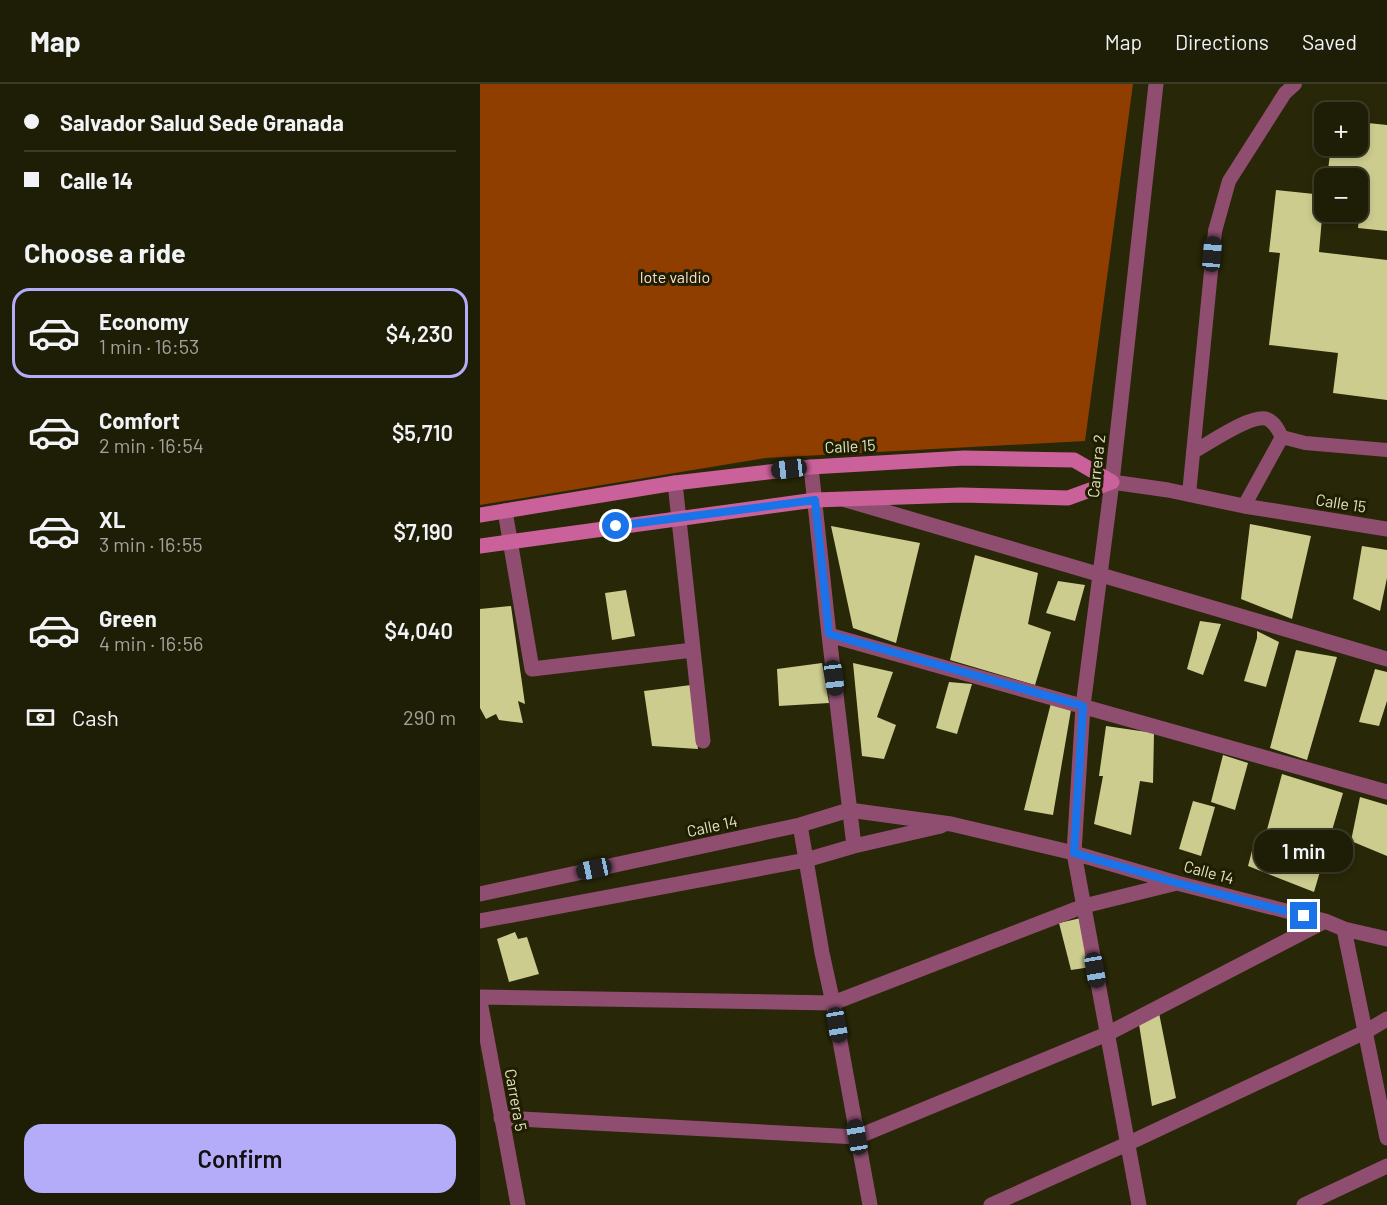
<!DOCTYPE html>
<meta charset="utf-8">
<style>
body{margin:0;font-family:Barlow,sans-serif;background:#262610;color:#f1f3f6;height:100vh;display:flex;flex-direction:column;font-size:22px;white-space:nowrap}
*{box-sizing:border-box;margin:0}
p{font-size:20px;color:#a1a29b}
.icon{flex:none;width:33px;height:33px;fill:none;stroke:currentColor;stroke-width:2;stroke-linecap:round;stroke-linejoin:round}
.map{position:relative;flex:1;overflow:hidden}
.drawer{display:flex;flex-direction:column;background:#1e1d06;width:480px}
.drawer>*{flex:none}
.guide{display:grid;align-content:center;height:132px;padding:0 24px;background:#1e1d06}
.fabs{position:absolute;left:834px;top:18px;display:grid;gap:12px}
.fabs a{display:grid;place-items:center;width:54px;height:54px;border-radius:12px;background:#1e1d06;box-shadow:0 3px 9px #0003,0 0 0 2px #3c3b28;font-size:30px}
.end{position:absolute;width:27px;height:27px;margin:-14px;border:8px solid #1a73e8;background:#fff;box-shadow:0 0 0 3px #fff}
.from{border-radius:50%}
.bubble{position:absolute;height:42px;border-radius:18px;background:#1e1d06;box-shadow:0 3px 9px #0003,0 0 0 2px #3c3b28;font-size:20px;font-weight:600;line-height:42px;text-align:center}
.car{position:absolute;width:18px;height:36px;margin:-18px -9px;border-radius:8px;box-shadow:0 0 4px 2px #0007;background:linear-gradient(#222 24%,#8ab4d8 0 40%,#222 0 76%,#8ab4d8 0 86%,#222 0)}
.guide b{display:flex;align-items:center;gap:21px;height:57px;font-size:22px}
.guide b+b{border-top:2px solid #3c3b28}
.guide i{width:15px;height:15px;background:#f1f3f6}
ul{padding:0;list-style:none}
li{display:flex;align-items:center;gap:18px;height:90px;margin:0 12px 9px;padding:0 12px;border:3px solid transparent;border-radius:18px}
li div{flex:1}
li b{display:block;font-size:22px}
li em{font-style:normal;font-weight:600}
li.on{border-color:#b4acf9}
li>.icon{width:54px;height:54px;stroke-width:1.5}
h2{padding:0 24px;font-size:27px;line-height:72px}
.pay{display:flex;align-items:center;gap:15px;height:66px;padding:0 24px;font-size:22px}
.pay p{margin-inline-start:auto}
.button{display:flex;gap:12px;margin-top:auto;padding:12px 24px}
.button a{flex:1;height:69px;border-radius:18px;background:#b4acf9;color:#111;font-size:24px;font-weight:600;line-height:69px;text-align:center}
header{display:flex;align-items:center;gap:36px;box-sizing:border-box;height:84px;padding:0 30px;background:#1e1d06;border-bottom:2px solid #3c3b28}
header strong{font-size:28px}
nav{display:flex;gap:33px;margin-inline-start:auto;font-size:21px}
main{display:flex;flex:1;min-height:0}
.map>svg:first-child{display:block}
.forest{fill:#903e00}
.building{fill:#cccc8f}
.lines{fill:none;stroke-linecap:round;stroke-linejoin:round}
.lane{stroke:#8f4e70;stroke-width:14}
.street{stroke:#8f4e70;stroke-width:15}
.secondary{stroke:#ca619a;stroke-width:15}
.route{stroke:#1a73e8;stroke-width:8}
.labels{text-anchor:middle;stroke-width:6;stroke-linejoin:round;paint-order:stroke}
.park-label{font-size:16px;fill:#f9dccd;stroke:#1f1e01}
.street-label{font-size:16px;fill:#e1e1c3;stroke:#1f1e01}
</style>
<header>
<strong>Map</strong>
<nav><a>Map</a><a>Directions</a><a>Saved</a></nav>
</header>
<main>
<section class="drawer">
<div class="guide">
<b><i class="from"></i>Salvador Salud Sede Granada</b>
<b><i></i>Calle 14</b>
</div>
<h2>Choose a ride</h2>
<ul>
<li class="on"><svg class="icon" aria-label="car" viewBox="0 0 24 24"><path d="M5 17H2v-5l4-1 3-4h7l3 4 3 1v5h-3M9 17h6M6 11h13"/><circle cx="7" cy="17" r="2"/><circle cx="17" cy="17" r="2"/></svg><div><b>Economy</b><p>1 min · 16:53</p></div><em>$4,230</em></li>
<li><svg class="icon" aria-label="car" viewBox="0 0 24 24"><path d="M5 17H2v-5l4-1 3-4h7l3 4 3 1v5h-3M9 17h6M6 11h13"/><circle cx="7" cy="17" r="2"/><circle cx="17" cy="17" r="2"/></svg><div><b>Comfort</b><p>2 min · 16:54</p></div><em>$5,710</em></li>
<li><svg class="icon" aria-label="car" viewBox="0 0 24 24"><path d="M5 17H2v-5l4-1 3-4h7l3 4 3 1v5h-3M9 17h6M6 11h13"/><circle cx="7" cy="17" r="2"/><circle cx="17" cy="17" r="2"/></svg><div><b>XL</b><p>3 min · 16:55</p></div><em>$7,190</em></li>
<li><svg class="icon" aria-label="car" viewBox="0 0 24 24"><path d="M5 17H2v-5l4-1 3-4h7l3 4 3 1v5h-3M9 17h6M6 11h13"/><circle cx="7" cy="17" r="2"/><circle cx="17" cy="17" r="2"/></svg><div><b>Green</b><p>4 min · 16:56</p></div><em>$4,040</em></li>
</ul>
<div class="pay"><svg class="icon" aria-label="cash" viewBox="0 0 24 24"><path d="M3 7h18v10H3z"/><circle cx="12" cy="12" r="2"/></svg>Cash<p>290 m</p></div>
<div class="button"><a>Confirm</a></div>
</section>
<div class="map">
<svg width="907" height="1121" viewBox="0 0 907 1121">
<rect width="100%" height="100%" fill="#282708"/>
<!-- forest -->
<path class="forest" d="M0 0H653L605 357 285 374 0 421Z"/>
<!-- building -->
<path class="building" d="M878 38 907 41V147L878 144 881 115H878V94H847L851 62H878Z
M796 106 844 111 839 168 907 176V316L853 309 858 269 789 261 800 169 789 168Z
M770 440 831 452 812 535 761 515Z
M351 442 440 459 416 559 373 544Z
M882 462 907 466V494L900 527 873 515Z
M495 471 558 489 548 540 571 548 555 601 470 576Z
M578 497 605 501 595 537 566 529Z
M146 506 155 552 132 556 125 509Z
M31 522 45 620 38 617 43 639 19 636 16 630 6 635 0 624V525Z
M720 537 741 540 723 591 707 585Z
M777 547 799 558 786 603 764 597 777 554Z
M816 566 857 573 827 676 790 664Z
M342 579 349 619 299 622 297 585Z
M373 579 413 588 397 633 416 641 404 675 382 672Z
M895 585 907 588V617L899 642 879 638Z
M469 598 492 600 477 650 456 644Z
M211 601 218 665 172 662 164 607Z
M571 619 591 626 573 731 544 726Z
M626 642 674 649 673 699 660 697 651 751 614 740 623 692H619Z
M743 671 768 679 755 726 731 718Z
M802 690 863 709 834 808 768 782 773 763 782 764Z
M880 713 907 721V772L871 757Z
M713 717 735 723 721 772 699 765Z
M601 834 611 883 591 886 579 839Z
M35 848 38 855 47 853 59 890 29 898 17 855Z
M679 929 696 1014 672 1022 658 934Z"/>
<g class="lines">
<!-- lane -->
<path class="lane" d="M713 368C728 360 772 329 787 335 795 338 798 346 802 353L825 359 907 366
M709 410 735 147 749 97 805 9 815 0
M764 422 802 353"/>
<!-- street -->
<path class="street" d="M331 383 349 551 374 762
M632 398 688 406 764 422 907 445
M195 399 223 657
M366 416 907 575
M25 427 52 585 213 566
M349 551 907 708
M320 741 342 869 353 919 390 1121
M0 810 320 741 369 726 471 740 594 769 697 799 845 837 864 845 907 855
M0 837 326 776 374 762 461 742
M864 845 907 1054
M0 913 353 919 604 822 697 799
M0 917 38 1121
M21 1034 377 1053 627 950 845 837
M511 1121 647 1060 885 948 907 935
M659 1121 594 769 603 622 632 398 676 0
M824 1121 907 1082"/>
<!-- secondary -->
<path class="secondary" d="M0 431 195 399 331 383 484 374 594 376 632 398
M0 462 335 416 481 411 588 414 632 398"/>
</g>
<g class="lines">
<!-- route -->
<path class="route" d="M136 442 335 416 349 550 603 622 594 769 697 799 824 832"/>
</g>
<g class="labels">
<!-- park labels -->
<g class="park-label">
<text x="195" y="199">lote valdio</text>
</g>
<!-- street labels -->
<g class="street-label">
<text transform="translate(370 362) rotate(-3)" y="6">Calle 15</text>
<text transform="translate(616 382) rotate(-84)" y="6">Carrera 2</text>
<text transform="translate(861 419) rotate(9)" y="6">Calle 15</text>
<text transform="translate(232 742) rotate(-12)" y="6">Calle 14</text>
<text transform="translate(729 788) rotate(15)" y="6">Calle 14</text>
<text transform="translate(36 1016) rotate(80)" y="6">Carrera 5</text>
</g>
</g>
</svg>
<div class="fabs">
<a>+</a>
<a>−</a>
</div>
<i class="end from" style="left:136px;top:442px"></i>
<i class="end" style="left:824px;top:832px"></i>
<div class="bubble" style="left:774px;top:746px;width:99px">1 min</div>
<i class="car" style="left:732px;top:170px;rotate:5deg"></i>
<i class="car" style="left:309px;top:385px;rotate:263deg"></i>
<i class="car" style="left:354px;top:594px;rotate:173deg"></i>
<i class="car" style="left:114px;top:785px;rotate:258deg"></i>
<i class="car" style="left:615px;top:886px;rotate:170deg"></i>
<i class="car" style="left:357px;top:941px;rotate:170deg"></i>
<i class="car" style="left:377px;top:1053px;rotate:350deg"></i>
</div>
</main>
